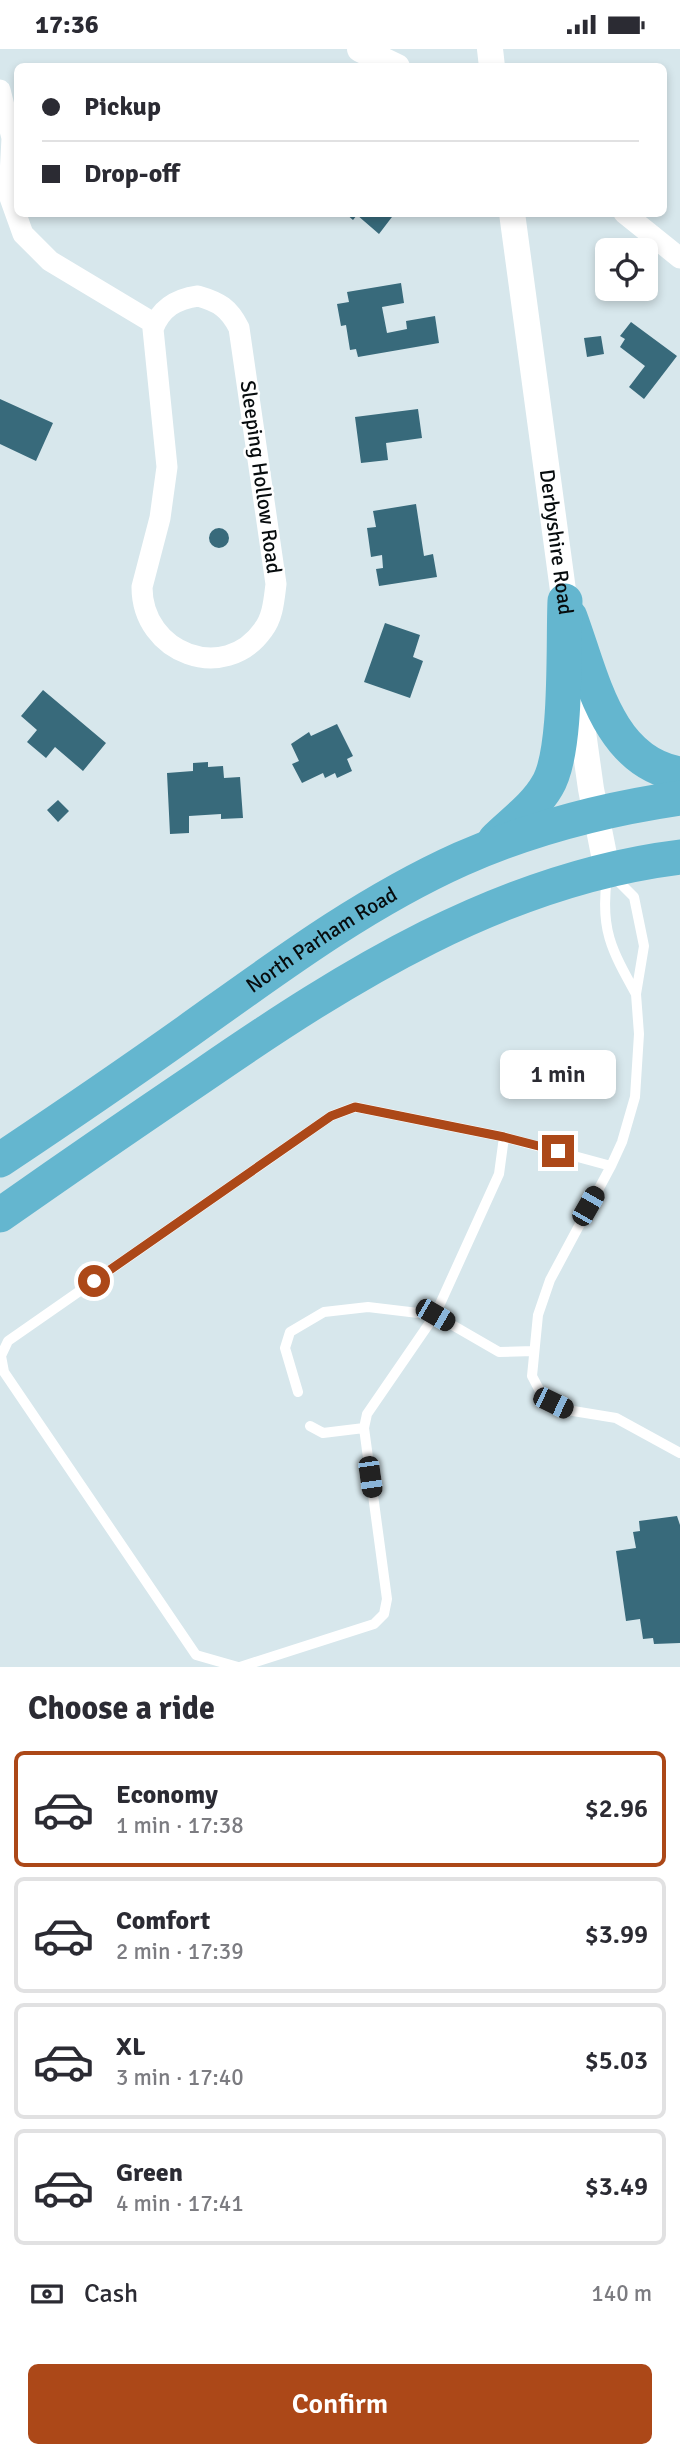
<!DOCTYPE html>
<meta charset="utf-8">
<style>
body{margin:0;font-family:Signika,sans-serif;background:#f2f2f3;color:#2b2b33;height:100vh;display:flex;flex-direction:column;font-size:26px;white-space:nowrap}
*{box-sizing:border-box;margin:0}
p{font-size:23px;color:#7c7c81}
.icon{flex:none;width:38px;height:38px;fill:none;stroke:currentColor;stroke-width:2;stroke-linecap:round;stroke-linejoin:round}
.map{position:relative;height:1618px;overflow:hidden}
.details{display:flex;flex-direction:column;background:#fff;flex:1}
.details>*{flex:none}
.banner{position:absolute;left:14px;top:14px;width:653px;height:154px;border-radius:10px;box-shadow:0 4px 10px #0003;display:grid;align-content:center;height:154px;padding:0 28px;background:#fff}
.controls{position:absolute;left:595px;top:189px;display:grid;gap:14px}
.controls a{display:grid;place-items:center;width:63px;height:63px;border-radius:10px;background:#fff;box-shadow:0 4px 10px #0003;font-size:35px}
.end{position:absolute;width:32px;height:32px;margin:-16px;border:9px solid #ac4818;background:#fff;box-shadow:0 0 0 4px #fff}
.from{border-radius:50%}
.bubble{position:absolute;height:49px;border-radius:10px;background:#fff;box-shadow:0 4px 10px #0003;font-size:23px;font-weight:600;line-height:49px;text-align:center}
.car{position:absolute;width:21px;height:42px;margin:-21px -10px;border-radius:9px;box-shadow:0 0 5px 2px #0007;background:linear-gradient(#222 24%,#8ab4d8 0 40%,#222 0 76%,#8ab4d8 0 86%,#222 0)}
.banner b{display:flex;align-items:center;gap:24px;height:66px;font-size:26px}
.banner b+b{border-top:2px solid #e1e1e2}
.banner i{width:18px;height:18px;background:#2b2b33}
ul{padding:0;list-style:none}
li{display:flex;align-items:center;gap:21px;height:116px;margin:0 14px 10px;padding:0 14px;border:4px solid #e1e1e2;border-radius:10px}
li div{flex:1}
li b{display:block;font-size:26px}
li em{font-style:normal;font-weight:600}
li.selected{border-color:#ac4818}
li>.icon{width:63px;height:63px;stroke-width:1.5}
h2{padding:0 28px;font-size:32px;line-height:84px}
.pay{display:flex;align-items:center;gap:18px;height:77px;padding:0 28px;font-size:26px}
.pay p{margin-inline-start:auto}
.primary-button{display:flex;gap:14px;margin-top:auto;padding:14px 28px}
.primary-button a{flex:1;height:80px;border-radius:10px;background:#ac4818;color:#fff;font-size:28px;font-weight:600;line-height:80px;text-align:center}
.status{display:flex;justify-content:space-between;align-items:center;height:49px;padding:0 35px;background:#fff;direction:ltr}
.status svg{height:19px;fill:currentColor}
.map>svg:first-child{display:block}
.building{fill:#386a7b}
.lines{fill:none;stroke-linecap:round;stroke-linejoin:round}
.service{stroke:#fff;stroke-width:10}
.minor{stroke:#fff;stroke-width:21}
.tertiary{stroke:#fff;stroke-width:26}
.trunk{stroke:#64b6cf;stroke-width:35}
.route{stroke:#ac4818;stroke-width:9}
.labels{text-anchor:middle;stroke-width:5;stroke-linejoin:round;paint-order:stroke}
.street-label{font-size:21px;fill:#070c0e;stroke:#fff}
</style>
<div class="status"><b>17:36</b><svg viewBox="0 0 49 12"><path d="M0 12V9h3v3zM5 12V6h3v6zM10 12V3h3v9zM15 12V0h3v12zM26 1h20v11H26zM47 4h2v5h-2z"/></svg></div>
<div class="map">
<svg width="680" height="1618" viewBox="0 0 680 1618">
<rect width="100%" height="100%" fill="#d7e7ec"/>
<!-- building -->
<path class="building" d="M345 164H395L379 185 357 166 353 171Z
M401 234 404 254 382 258 387 284 407 280 406 272 435 267 439 294 358 308 356 300 350 301 346 276 341 277 337 255 349 253 347 243Z
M631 273 677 307 644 350 629 338 645 317 620 298 625 290 620 287Z
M601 287 604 305 587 308 584 289Z
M0 350 53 374 36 412 0 395Z
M418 360 422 389 386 394 388 411 361 414 355 368Z
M416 455 424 507 433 505 437 528 379 537 376 520 383 519 382 506 371 508 367 479 376 478 373 462Z
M209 489a10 10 0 1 1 20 0a10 10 0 1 1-20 0Z
M385 574 420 586 413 608 423 612 410 649 364 633Z
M43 641 106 694 83 722 55 698 46 709 27 693 37 681 21 667Z
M337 675 353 707 347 710 352 722 337 729 335 724 325 729 323 724 302 734 292 715 299 712 291 695 309 683 311 687Z
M208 713V718L223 717 224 729 240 728 243 769 221 770V765L189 767V784L170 785 167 724 193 722V714Z
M58 751 69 762 58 773 47 761Z
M677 1467 680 1476V1594L654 1595 653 1589 643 1590 640 1570 626 1572 616 1502 636 1499 633 1483 640 1482 639 1472Z"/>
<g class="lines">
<!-- service -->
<path class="service" d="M612 826 634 848 644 897 636 945 639 985 635 1048 622 1093 611 1117 550 1231 538 1266 532 1327 542 1346 553 1354 567 1361 616 1369 680 1404
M607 828C600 880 611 900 636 945
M298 1343 285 1299 290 1283 324 1263 368 1258 435 1266 499 1303 534 1302
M310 1377 323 1384 364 1379
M238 1618 196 1606 4 1323 1 1307 8 1292 331 1067 355 1058 504 1088 611 1117
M240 1618 374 1575 384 1565 387 1550 364 1379 367 1365 435 1266 499 1125 504 1088"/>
<!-- minor -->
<path class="minor" d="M0 41 12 89 9 146 23 185 50 212 155 275
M624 164 680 209
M198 247C219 253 229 259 239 279L276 535C274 551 273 568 263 581 225 635 142 605 142 538L160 469 167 418 153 280C161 259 176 250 198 247Z"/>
<!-- tertiary -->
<g class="tertiary">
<path d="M360 0 397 18"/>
<path d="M490 0 492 18"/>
<path id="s1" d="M512 164 567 571"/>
<path d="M575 626 591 740 607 821"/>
</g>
<!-- trunk -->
<g class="trunk">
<path d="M570 568C592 627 607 713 680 725"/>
<path d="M495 791C512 774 535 758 547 737 568 704 563 596 565 552"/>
<path id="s2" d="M0 1111C63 1069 126 1026 188 982 275 920 363 854 461 810 531 779 605 760 680 749"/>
<path d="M0 1166C67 1119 134 1073 202 1027 347 927 501 830 680 808"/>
</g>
</g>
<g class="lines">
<!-- route -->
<path class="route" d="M94 1232 331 1067 355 1058 504 1088 558 1102"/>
</g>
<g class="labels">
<!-- street labels -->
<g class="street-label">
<text transform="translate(261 428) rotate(82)" y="7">Sleeping Hollow Road</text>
<text dy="7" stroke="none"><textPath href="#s1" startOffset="332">Derbyshire Road</textPath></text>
<text dy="7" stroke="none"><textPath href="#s2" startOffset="390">North Parham Road</textPath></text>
</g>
</g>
</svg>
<div class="controls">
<a><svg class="icon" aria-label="locate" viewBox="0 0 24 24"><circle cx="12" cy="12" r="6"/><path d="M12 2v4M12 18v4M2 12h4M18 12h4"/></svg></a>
</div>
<i class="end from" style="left:94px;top:1232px"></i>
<i class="end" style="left:558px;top:1102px"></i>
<div class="bubble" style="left:500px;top:1001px;width:116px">1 min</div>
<i class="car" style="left:588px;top:1157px;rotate:30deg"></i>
<i class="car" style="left:435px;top:1266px;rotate:120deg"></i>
<i class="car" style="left:553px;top:1354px;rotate:116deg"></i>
<i class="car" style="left:370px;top:1428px;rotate:172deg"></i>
<div class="banner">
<b><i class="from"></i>Pickup</b>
<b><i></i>Drop-off</b>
</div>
</div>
<section class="details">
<h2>Choose a ride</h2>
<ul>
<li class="selected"><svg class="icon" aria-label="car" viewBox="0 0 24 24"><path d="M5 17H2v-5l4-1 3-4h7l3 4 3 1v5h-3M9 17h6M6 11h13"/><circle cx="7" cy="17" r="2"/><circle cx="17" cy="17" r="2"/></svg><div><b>Economy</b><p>1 min · 17:38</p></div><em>$2.96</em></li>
<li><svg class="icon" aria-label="car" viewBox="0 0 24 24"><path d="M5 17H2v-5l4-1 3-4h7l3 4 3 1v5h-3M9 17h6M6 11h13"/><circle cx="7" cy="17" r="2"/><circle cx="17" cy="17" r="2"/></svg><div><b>Comfort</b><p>2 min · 17:39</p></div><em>$3.99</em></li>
<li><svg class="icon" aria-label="car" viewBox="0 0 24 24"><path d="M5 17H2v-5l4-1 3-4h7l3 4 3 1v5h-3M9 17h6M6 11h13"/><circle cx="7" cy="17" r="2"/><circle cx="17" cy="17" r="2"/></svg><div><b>XL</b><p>3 min · 17:40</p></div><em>$5.03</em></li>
<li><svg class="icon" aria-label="car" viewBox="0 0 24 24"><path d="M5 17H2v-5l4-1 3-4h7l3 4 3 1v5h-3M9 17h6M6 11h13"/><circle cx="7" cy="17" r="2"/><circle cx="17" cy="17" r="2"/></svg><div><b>Green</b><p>4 min · 17:41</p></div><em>$3.49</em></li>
</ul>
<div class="pay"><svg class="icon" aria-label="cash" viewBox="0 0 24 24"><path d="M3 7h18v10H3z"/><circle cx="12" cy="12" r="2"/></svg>Cash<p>140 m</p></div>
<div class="primary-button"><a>Confirm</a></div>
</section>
